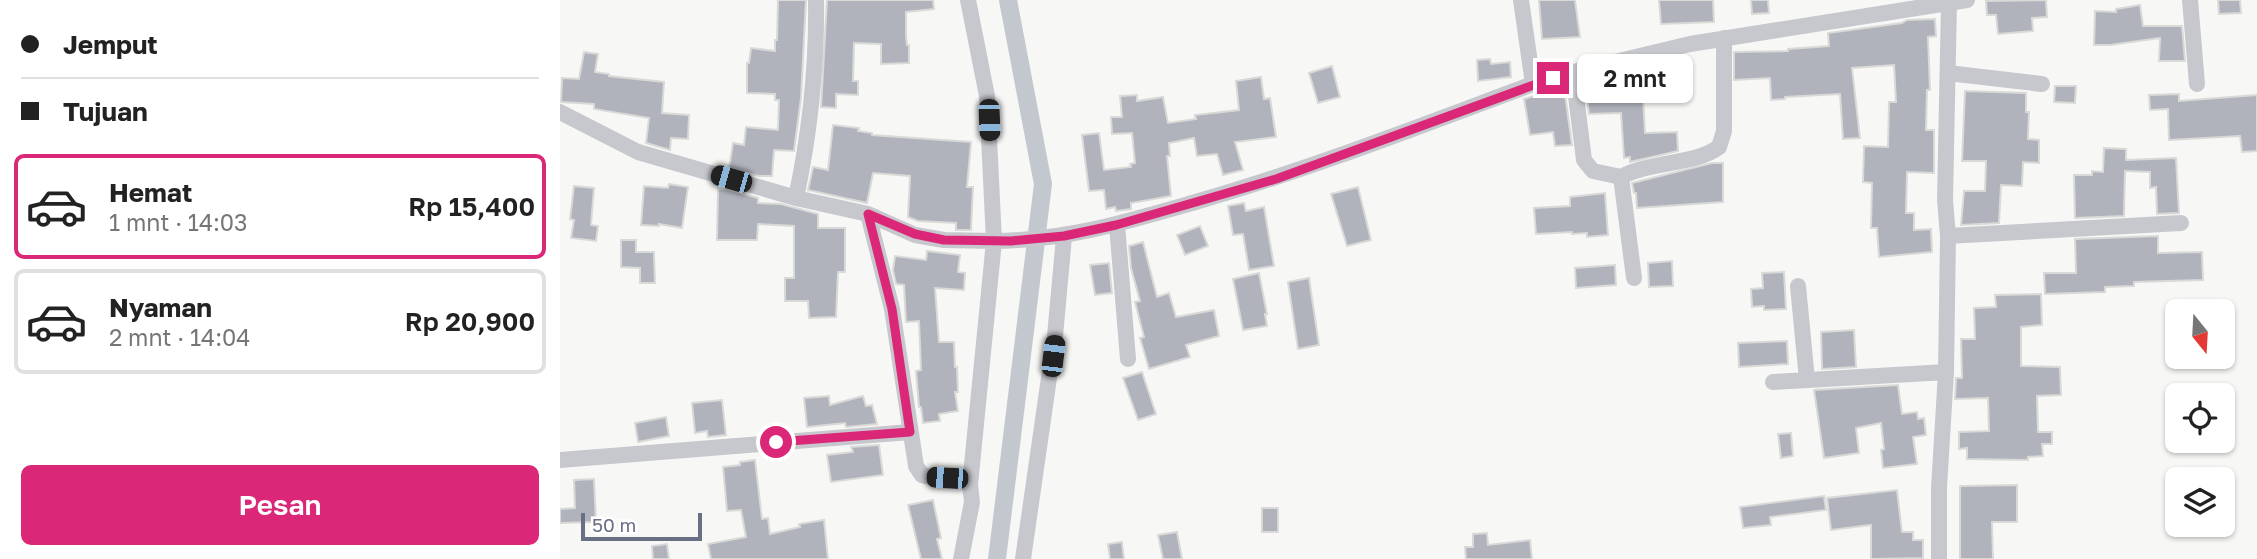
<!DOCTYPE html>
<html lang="id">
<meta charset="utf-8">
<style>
body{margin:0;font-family:"Golos Text",sans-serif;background:#f2f2f2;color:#222;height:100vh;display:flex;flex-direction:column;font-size:26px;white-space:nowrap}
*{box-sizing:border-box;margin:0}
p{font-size:23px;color:#767676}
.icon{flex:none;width:38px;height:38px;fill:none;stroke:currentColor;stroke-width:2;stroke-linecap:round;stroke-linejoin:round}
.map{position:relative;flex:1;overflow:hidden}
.sheet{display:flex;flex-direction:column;background:#fff;width:560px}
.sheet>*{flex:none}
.hud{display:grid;align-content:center;height:154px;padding:0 21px;background:#fff}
.needle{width:46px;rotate:162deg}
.buttons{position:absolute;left:1605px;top:299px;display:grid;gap:14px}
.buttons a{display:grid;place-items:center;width:70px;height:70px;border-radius:10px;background:#fff;box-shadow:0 2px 5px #0004;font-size:35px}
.scale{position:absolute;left:21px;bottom:18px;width:121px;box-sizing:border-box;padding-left:7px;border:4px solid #697085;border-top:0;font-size:19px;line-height:24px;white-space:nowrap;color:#697085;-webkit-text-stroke:5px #fff;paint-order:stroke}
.end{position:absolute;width:32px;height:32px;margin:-16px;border:9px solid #db2777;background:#fff;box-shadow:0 0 0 4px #fff}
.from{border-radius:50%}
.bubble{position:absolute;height:49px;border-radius:10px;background:#fff;box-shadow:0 2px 5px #0004;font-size:23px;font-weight:600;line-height:49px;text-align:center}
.car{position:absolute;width:21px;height:42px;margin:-21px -10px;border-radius:9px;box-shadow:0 0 5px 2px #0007;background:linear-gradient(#222 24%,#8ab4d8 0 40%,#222 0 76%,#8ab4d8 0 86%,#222 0)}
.hud b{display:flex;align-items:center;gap:24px;height:66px;font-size:26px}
.hud b+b{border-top:2px solid #e0e0e0}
.hud i{width:18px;height:18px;background:#222}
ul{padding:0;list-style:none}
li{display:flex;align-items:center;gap:21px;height:105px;margin:0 14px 10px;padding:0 7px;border:4px solid #e0e0e0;border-radius:10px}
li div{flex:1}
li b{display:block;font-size:26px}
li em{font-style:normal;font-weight:600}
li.selected{border-color:#db2777}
li>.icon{width:63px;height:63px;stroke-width:1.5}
.primary-button{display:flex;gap:14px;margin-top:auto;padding:14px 21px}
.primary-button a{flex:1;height:80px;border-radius:10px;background:#db2777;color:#fff;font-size:28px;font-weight:600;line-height:80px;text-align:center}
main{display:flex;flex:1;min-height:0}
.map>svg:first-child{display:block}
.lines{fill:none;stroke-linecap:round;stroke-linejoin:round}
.canal{stroke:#c3c8cf;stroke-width:18}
.building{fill:#b0b3bc;stroke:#d9dad8;stroke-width:2}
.minor{stroke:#c7c8cd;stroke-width:16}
.route{stroke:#db2777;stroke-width:9}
</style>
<main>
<section class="sheet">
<div class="hud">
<b><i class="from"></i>Jemput</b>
<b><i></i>Tujuan</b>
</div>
<ul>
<li class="selected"><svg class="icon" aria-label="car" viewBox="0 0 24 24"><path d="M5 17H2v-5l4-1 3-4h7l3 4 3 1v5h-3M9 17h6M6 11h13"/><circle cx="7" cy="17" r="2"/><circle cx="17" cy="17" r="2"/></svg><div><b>Hemat</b><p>1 mnt · 14:03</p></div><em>Rp 15,400</em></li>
<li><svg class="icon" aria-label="car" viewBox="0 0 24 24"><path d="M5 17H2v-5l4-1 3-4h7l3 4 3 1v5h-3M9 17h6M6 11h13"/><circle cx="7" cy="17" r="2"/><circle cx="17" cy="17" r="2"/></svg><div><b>Nyaman</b><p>2 mnt · 14:04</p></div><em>Rp 20,900</em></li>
</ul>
<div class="primary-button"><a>Pesan</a></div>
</section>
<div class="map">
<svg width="1697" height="559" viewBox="0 0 1697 559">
<rect width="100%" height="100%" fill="#f7f8f6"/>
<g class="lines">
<!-- canal -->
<path class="canal" d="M437 559 483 184 448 0"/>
</g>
<!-- building -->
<path class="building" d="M218 0H246L241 98 234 151 214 150 212 176H199L169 168 173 143 184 145 186 127 218 130 219 100H215V94L187 93V63H189L191 48 215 51V40H217Z
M267 0H373L374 9 346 12V35L347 45H349V63L321 64V44L294 43 293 81H298V95L276 94V108L261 107Z
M979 0H1015L1020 37 982 39Z
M1099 0H1153L1154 22 1101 24Z
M1191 0H1208L1209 13 1192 14Z
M1486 0 1487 17 1472 18 1473 31 1438 34 1436 15H1427L1426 1Z
M1658 0H1680L1681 13 1659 14Z
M1580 5 1583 26H1622L1625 61H1599L1600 38 1550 45H1534L1535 11 1556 12V9Z
M1375 19 1376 36 1368 37 1370 90H1367L1366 130H1374V173L1347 172 1346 213H1354V230L1371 229 1372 252 1319 257 1317 228H1311L1312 183 1303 182 1304 146 1328 147 1329 102H1336L1334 65 1292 68 1300 138 1283 139 1280 94 1225 97V99L1211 100 1210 78 1174 80V52L1228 51V49L1269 46 1268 33 1342 23 1347 20Z
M24 52 38 54 35 72 49 74V76L104 82 102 113 129 115 128 139 111 138 110 150 86 143 89 118 34 109V104L1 102 2 78 19 79Z
M930 59 931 64 950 62 951 77 918 81 917 60Z
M772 66 780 97 758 103 749 73Z
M1114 69H1128L1129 92 1083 95 1085 133 1117 132 1118 151 1070 162V157L1064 158 1061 113 1029 114 1025 84 1102 79V76H1115Z
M701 77 704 99 710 98 716 137 675 142 683 170 663 175 657 154 637 156 634 138 609 143 610 156H607L611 196 571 203V209L556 211 555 207 546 209 544 190 529 191 522 135 539 133 544 170 571 167 570 164 575 163 572 133 552 134 551 117H562L560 96 577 95V101L603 97 608 123 636 119 635 115 679 110 676 81Z
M1495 86H1516L1515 103 1494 102Z
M1004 87 1012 145 995 146 993 132 970 135 964 99Z
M1405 91 1466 93V112H1469L1468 139 1479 140V163L1463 162 1462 186 1441 185 1439 223 1401 225 1404 191H1425L1426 161H1402Z
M1619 94V101L1697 95V151L1682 152 1680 136 1609 140 1608 109 1590 110 1589 95Z
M273 125 299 128 298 131 312 133V135L411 142 407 187H413L411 230H396V223L358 221 348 217 350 176 313 173 307 203 248 190 253 167 268 170Z
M1544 148 1566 149V160L1616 158 1619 213 1597 214 1596 187 1590 188V172L1565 171 1564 216 1515 218 1514 175H1532V171L1543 172Z
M1152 163H1163V202L1077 208 1076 193H1074L1072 183Z
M109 184 128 187 122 228 99 224V226L81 225 84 186 108 188Z
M14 186 34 188 31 225 38 226 36 241 11 238 14 220 10 219Z
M798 187 811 240 787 246 771 194Z
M158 189H167L198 198V203L221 204 258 214V228H285V272H278L276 317 249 318 248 301H225V278H234V226L198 224 197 240H157Z
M1045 193 1048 235 1027 237V233L1012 234V232L976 234 974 208 1010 206V197Z
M684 203 686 211 704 207 714 266 689 270 683 234 673 235 668 206Z
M640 226 648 246 625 255 617 235Z
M1598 236V253L1642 252 1643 280 1574 282V286L1545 287V292L1485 294 1484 273H1516L1515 239Z
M61 240H76V252H94L95 283H80V268L61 267Z
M583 242 597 297 609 293 616 317 654 310 659 336 626 345 630 357 589 369 580 338 584 337 575 302 580 301 571 268 569 246Z
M367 251 400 255 398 272 405 273 404 290 375 288 379 342H394L395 367H397L398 392H395L398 411 379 414 380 421 363 423 361 407H359L356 371 361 370 359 321 346 322 344 285 336 284 333 270 335 256 366 260Z
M1112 261 1113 286 1089 287 1088 263Z
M549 263 552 293 535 295 530 265Z
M1055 265 1056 285 1016 288 1015 268Z
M1224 272 1226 309 1204 310V306L1192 307 1191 289 1203 288 1202 273Z
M699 273 707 314H705L707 326 683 330 673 279Z
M749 278 759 345 738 349 728 282Z
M1481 294 1482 325 1461 327V366L1500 367 1501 395 1477 396 1478 432H1492V444H1482L1483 456 1468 457V460L1407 459V448L1399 449V432L1429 431 1428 398 1395 399 1396 378H1402L1401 339H1415L1414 308 1436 307 1435 295Z
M1294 330 1296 367 1262 369 1261 332Z
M1227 341 1228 364 1179 367 1178 343Z
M582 372 596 414 578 420 563 378Z
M1338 385 1342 414 1357 412 1358 419 1364 418 1366 435 1353 437 1357 464 1323 468 1321 450 1324 449 1321 423 1296 428 1299 453 1264 458 1254 390Z
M269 396 270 405 303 396 306 406 312 405 317 424 286 427 285 423 247 427 244 398Z
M162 400 166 435 148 437 147 431 135 433 132 403Z
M106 417 109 436 78 442 75 423Z
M1231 433 1233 456 1221 458 1218 434Z
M319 445 323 475 271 482 267 455 293 452 291 447Z
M195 460 202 519 208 518 210 534 240 527 239 524 264 520 268 559H151L148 544 186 537 181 510 167 511 163 467 180 465V462Z
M34 479 36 522 0 523V509L15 508 14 480Z
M1457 485V522H1432L1433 559H1400V486Z
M1337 490 1342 532H1353V540H1363V558L1311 559V525L1271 530 1267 498Z
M1264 496 1266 510 1210 517 1211 525 1183 528 1180 507Z
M373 500 381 538 377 539 382 559H361L348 505Z
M702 508H718V532H702Z
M617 532 622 559H603L598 535Z
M927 533 928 545 970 540 972 559H906L905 547H913V534Z
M562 542 564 559H550L548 544Z
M107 544 109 559H93L92 546Z"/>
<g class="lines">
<!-- minor -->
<path class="minor" d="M961 0 973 84
M1630 0 1637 84
M1013 72 1024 160 1033 171 1061 177
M1388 73 1482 84
M0 112 78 152 236 198 308 214 355 235 384 240 434 241 427 96 408 0
M236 198C250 132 257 67 256 0
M308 214 332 309 356 466 362 475C378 480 396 475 410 485L412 502 401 559
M557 225 568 359
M1388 236 1621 223
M1074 278 1061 177C1090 161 1135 165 1159 147L1164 131V38
M1238 286 1247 380
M1213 382 1386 372
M0 460 350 432
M410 485 434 241C506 240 563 223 632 203 748 170 860 126 973 84L1013 72 1130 44 1407 0
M463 559 495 336 504 237
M1379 559V488L1386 372 1388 236 1385 200 1389 3"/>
</g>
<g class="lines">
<!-- route -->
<path class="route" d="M216 442 350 432 332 309 308 214 355 234 384 240 451 241 504 236 556 225 716 179 993 78"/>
</g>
</svg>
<div class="buttons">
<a><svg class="needle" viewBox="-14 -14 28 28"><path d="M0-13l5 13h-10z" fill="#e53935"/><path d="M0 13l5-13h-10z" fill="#767676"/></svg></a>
<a><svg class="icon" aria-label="locate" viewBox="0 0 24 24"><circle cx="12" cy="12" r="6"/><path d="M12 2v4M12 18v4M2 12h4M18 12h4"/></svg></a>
<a><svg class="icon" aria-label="layers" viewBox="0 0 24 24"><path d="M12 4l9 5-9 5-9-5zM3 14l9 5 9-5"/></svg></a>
</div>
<div class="scale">50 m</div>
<i class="end from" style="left:216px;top:442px"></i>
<i class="end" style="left:993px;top:78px"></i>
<div class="bubble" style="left:1017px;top:54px;width:116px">2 mnt</div>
<i class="car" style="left:429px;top:120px;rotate:178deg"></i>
<i class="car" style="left:171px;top:179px;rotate:286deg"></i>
<i class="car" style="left:493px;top:356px;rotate:7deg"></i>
<i class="car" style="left:387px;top:478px;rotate:273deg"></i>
</div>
</main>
